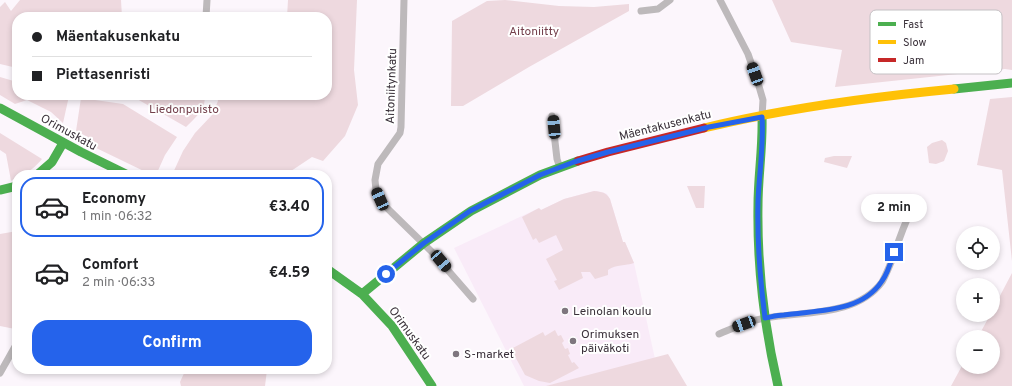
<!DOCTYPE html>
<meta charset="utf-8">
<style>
body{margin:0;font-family:Overpass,sans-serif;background:#f2f2f2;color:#202124;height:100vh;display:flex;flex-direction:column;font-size:15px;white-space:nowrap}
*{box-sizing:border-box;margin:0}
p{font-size:13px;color:#757577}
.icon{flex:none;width:22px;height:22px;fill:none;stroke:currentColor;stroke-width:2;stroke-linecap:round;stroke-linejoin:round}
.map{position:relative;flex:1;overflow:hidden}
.drawer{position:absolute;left:12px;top:170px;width:320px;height:204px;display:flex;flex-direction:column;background:#fff;border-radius:16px;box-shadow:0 2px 6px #0003}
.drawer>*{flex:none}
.hud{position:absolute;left:12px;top:12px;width:320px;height:88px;border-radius:16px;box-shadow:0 2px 6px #0003;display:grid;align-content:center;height:88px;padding:0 20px;background:#fff}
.buttons{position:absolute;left:956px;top:226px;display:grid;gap:8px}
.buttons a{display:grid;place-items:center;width:44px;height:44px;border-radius:50%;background:#fff;box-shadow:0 2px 6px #0003;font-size:20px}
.end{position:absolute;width:18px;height:18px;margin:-9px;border:5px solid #2563eb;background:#fff;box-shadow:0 0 0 2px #fff}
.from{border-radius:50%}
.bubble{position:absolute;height:28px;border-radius:14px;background:#fff;box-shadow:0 2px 6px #0003;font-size:13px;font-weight:700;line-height:28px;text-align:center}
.car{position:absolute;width:12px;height:24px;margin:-12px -6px;border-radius:5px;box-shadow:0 0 3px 1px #0007;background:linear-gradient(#222 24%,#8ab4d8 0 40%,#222 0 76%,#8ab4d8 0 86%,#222 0)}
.hud b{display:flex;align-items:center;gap:14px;height:38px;font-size:15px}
.hud b+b{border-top:1px solid #e0e0e0}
.hud i{width:10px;height:10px;background:#202124}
ul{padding:7px 0 0;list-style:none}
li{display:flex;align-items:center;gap:12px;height:60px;margin:0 8px 6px;padding:0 12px;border:2px solid transparent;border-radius:16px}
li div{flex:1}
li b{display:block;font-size:15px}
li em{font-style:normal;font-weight:700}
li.on{border-color:#2563eb}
li>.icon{width:36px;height:36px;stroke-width:1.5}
.action{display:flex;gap:8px;margin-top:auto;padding:8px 20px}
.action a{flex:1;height:46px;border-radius:16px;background:#2563eb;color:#fff;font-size:16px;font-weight:700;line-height:46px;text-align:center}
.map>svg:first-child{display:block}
.built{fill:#f9ebf8}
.green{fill:#eed9df}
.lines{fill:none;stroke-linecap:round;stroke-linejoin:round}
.street{stroke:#bdb9bb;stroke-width:7}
.fast{stroke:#4caf50;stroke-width:9}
.slow{stroke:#ffc107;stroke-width:9}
.jam{stroke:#c62828;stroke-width:9}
.route{stroke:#2563eb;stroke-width:5}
.poi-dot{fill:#7e767e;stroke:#fff;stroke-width:1.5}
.labels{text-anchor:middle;stroke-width:4;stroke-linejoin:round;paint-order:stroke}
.park-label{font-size:12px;fill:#733f4b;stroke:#fff}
.street-label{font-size:12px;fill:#3a313a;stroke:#fff}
.poi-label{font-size:12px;fill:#3a313a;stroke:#fff;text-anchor:start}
.key{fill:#fff;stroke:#c4c1c4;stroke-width:1}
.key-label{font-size:11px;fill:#3a313a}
</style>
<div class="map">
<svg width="1012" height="386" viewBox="0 0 1012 386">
<rect width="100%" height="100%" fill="#fcf6fc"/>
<!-- built -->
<path class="built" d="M594 191 602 192 607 194 610 199 623 242H625L634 263 655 359 547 386H524L454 248 539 208 541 210 564 199Z"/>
<!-- green -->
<path class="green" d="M20 0H121L122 17H17V68L0 64V7L5 2 11 11Z
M288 0H357L354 70 358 105 345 136 323 161 312 157 291 171 290 175H172L183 151 195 133 212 115 218 101 217 95H327V17H287Z
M505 0 559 6 594 7 629 4V11L529 67 463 106H451L452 21 487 1Z
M772 0H1012V70L1005 69 835 87 842 50 791 42Z
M0 77 17 82V95L69 96 63 123 51 112 27 100 15 104 0 95Z
M130 95H204C208 108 194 119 186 127Z
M1012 97V261L1002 170 977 165 990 99Z
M81 98 123 104 177 137 165 155 156 175H152L92 146 88 137 76 131Z
M0 133 42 159C36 166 27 175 17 175V177L11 181 6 154 0 150Z
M942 140 946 143 948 151 944 161 936 164 929 163 927 147 932 143Z
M834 156H852L847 168 824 162 825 158Z
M687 186H705L704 208H696Z
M594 191C602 192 606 192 610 199L623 242H625L634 263C625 266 617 264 608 270V275L595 279 590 272H581L583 278 559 290 554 281 557 280 546 259 563 250 556 235 539 243 536 238 533 240 522 217 539 208 541 210 564 199Z
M17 231V320L15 329 0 326V234Z
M1012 273V386H951L963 364V367H993V337H978L990 315H993V309Z
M555 330 558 336 561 335 564 341 562 343 565 349 568 348 570 354 568 355 572 363 574 362 579 368 550 383 539 381 525 375 511 349 543 332 545 336Z
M668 354 687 386H546Z
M186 369H267V370L265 386H181L180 382Z"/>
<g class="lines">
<!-- street -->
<path class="street" d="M404 0 401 127 400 133 378 164 375 180 376 190 384 205 432 252 473 299
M720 0 748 54 758 83 763 100 762 117
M641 11 658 9 670 0
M206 17 207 0
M552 116 557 159 560 168
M719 334C734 328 750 320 766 318 804 311 856 317 882 282 886 275 889 267 892 260 898 242 904 225 912 208
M0 373 17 343"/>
<!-- fast -->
<path class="fast" d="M954 89 1012 83
M0 108 81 152 128 175
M762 117C763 147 758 176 758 205 757 266 764 326 778 386
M37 175 52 162 63 143
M0 190 17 186
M327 269 362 294 392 326 432 386
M362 294 424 243 471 211 540 175 578 161"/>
<!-- slow -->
<path class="slow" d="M704 128C786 108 870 97 954 89"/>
<!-- jam -->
<path class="jam" d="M578 161 608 152 704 128"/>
</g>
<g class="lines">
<!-- route -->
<path class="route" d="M386 274 424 243 470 211 540 175 574 162 608 152 709 127 762 117C764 145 759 174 758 202 757 241 760 279 765 318 771 317 777 315 784 315 818 310 861 313 882 281 888 273 891 262 894 252"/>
</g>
<!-- markers -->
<g class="poi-dot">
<circle cx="565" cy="311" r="4"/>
<circle cx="573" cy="341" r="4"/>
<circle cx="456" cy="354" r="4"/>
</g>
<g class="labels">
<!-- park labels -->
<g class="park-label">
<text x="534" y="35">Aitoniitty</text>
<text x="184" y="113">Liedonpuisto</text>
</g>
<!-- street labels -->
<g class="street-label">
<text transform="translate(391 86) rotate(-88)" y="4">Aitoniitynkatu</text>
<text transform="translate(665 125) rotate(-14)" y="4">Mäentakusenkatu</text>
<text transform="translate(69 132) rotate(29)" y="4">Orimuskatu</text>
<text transform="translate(410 333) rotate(54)" y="4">Orimuskatu</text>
</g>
<!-- poi labels -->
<g class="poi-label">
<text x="573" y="315">Leinolan koulu</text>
<text x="581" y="338">Orimuksen<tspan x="581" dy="14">päiväkoti</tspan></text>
<text x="464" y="358">S-market</text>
</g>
</g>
<!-- legend -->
<rect x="870" y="10" width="132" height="64" rx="6" class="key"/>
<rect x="878" y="22" width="18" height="4" fill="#4caf50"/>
<rect x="878" y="40" width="18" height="4" fill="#ffc107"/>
<rect x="878" y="58" width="18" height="4" fill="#c62828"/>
<g class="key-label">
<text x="903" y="28">Fast</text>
<text x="903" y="46">Slow</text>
<text x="903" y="64">Jam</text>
</g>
</svg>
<div class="buttons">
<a><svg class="icon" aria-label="locate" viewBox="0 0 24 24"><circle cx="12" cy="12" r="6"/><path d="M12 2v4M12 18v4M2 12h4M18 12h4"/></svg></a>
<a>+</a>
<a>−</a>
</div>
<i class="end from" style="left:386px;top:274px"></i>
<i class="end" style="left:894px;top:252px"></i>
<div class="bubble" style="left:861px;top:194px;width:66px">2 min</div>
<i class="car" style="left:755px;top:74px;rotate:340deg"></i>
<i class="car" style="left:554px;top:127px;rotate:355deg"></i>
<i class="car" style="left:380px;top:199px;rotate:336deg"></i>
<i class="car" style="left:441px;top:261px;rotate:140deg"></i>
<i class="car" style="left:744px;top:324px;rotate:250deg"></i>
<div class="hud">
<b><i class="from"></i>Mäentakusenkatu</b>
<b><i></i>Piettasenristi</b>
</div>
<section class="drawer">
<ul>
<li class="on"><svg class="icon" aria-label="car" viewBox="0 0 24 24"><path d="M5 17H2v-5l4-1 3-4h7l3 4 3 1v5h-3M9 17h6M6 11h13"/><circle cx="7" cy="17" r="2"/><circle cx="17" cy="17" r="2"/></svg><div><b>Economy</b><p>1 min · 06:32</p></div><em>€3.40</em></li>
<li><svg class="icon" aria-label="car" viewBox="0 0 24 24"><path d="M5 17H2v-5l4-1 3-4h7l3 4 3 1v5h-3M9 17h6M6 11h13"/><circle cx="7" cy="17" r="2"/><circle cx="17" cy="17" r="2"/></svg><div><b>Comfort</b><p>2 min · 06:33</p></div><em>€4.59</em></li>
</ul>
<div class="action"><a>Confirm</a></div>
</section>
</div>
